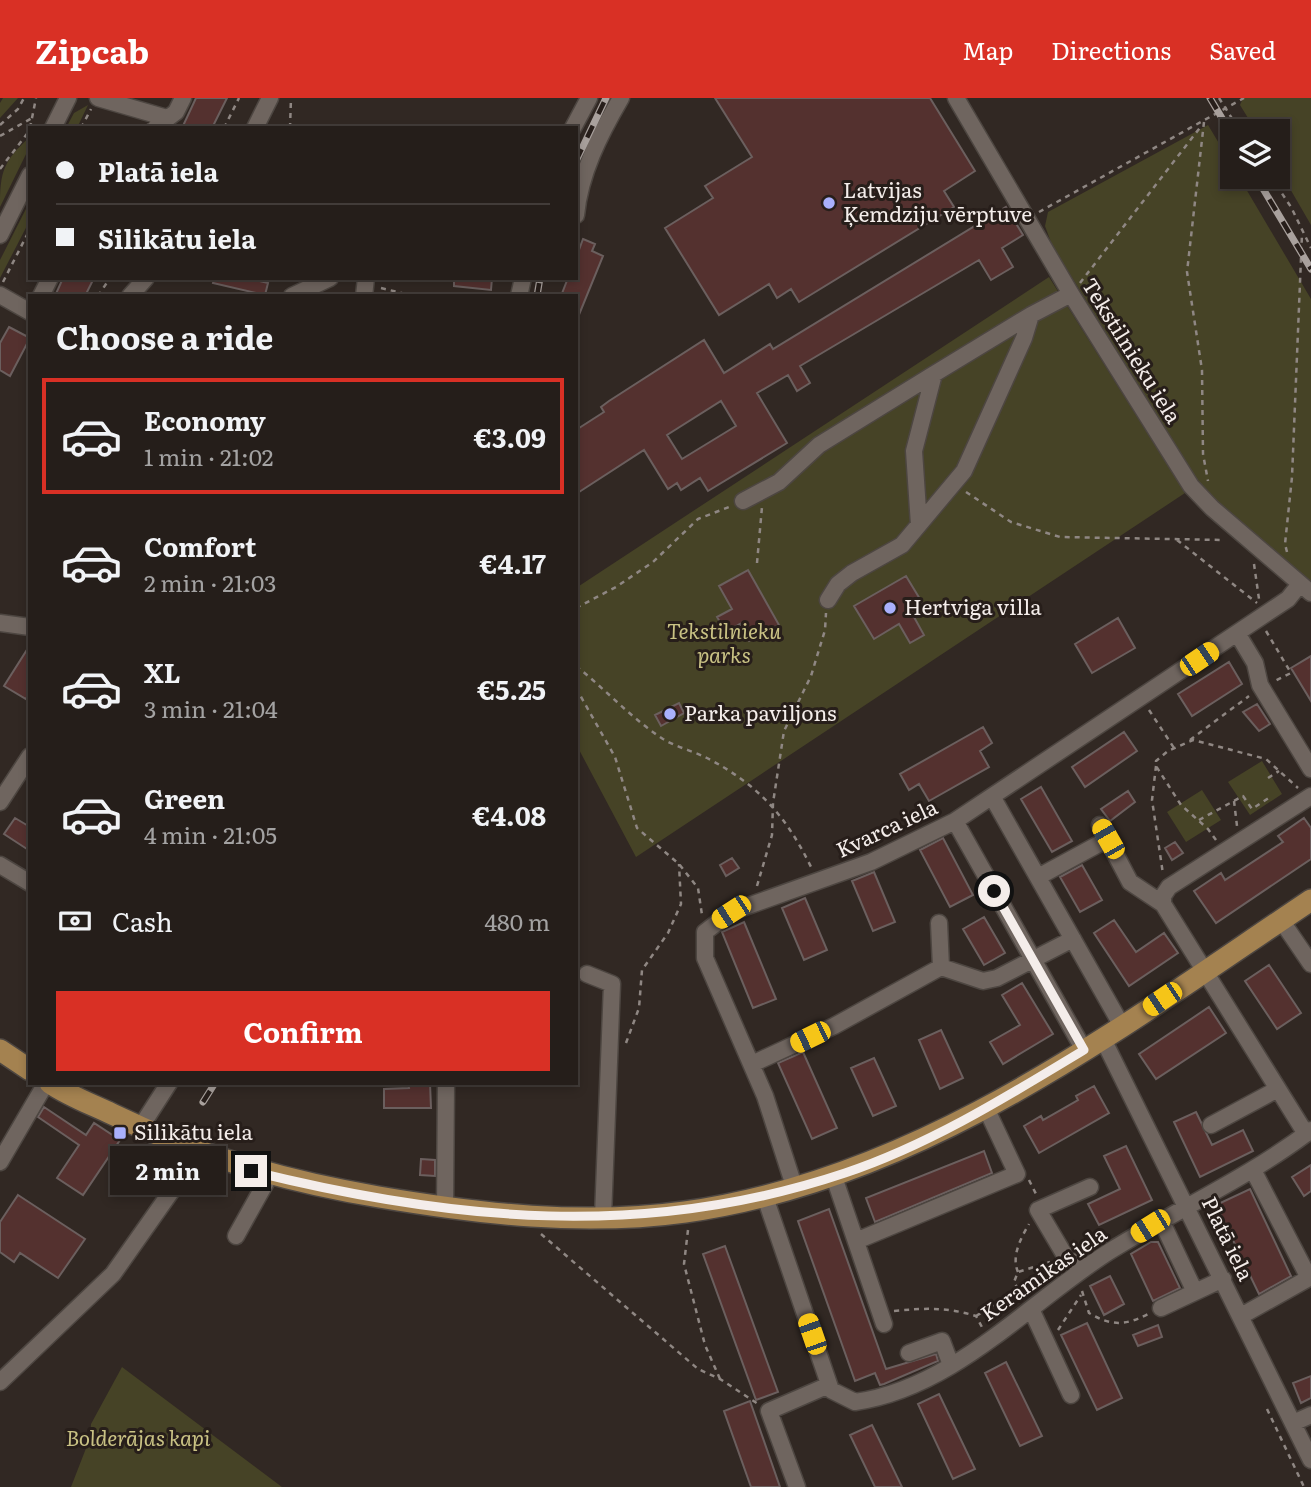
<!DOCTYPE html>
<meta charset="utf-8">
<style>
body{margin:0;font-family:Literata,serif;background:#2d2723;color:#f1f3f6;height:100vh;display:flex;flex-direction:column;font-size:26px;white-space:nowrap}
*{box-sizing:border-box;margin:0}
p{font-size:23px;color:#a3a2a2}
.icon{flex:none;width:38px;height:38px;fill:none;stroke:currentColor;stroke-width:2;stroke-linecap:round;stroke-linejoin:round}
.map{position:relative;flex:1;overflow:hidden}
.panel{position:absolute;left:28px;top:196px;width:550px;height:791px;display:flex;flex-direction:column;background:#251e1a;border-radius:0px;box-shadow:0 4px 10px #0003,0 0 0 2px #423c39}
.panel>*{flex:none}
.top-card{position:absolute;left:28px;top:28px;width:550px;height:154px;border-radius:0px;box-shadow:0 4px 10px #0003,0 0 0 2px #423c39;display:grid;align-content:center;height:154px;padding:0 28px;background:#251e1a}
.controls{position:absolute;left:1220px;top:21px;display:grid;gap:14px}
.controls a{display:grid;place-items:center;width:70px;height:70px;border-radius:0px;background:#251e1a;box-shadow:0 4px 10px #0003,0 0 0 2px #423c39;font-size:35px}
.end{position:absolute;width:32px;height:32px;margin:-16px;border:9px solid #f4edea;background:#111;box-shadow:0 0 0 4px #111}
.from{border-radius:50%}
.bubble{position:absolute;height:49px;border-radius:0px;background:#251e1a;box-shadow:0 4px 10px #0003,0 0 0 2px #423c39;font-size:23px;font-weight:700;line-height:49px;text-align:center}
.car{position:absolute;width:21px;height:42px;margin:-21px -10px;border-radius:9px;box-shadow:0 0 5px 2px #0007;background:linear-gradient(#f5c518 24%,#345 0 40%,#f5c518 0 76%,#345 0 86%,#f5c518 0)}
.top-card b{display:flex;align-items:center;gap:24px;height:66px;font-size:26px}
.top-card b+b{border-top:2px solid #423c39}
.top-card i{width:18px;height:18px;background:#f1f3f6}
ul{padding:0;list-style:none}
li{display:flex;align-items:center;gap:21px;height:116px;margin:0 14px 10px;padding:0 14px;border:4px solid transparent;border-radius:0px}
li div{flex:1}
li b{display:block;font-size:26px}
li em{font-style:normal;font-weight:700}
li.current{border-color:#d93025}
li>.icon{width:63px;height:63px;stroke-width:1.5}
h2{padding:0 28px;font-size:32px;line-height:84px}
.pay{display:flex;align-items:center;gap:18px;height:77px;padding:0 28px;font-size:26px}
.pay p{margin-inline-start:auto}
.cta{display:flex;gap:14px;margin-top:auto;padding:14px 28px}
.cta a{flex:1;height:80px;border-radius:0px;background:#d93025;color:#fff;font-size:28px;font-weight:700;line-height:80px;text-align:center}
header{display:flex;align-items:center;gap:42px;box-sizing:border-box;height:98px;padding:0 35px;background:#d93025;color:#fff}
header strong{font-size:33px}
nav{display:flex;gap:38px;margin-inline-start:auto;font-size:24px}
.map>svg:first-child{display:block}
.green{fill:#464326}
.building{fill:#54312f;stroke:#6b5f5e;stroke-width:2;fill-rule:evenodd}
.lines{fill:none;stroke-linecap:round;stroke-linejoin:round}
.minor-casing{stroke:#4d4641;stroke-width:19}
.major-casing{stroke:#4d4641;stroke-width:24}
.path{stroke:#8f8783;stroke-width:2.5;stroke-dasharray:5 5;stroke-linecap:butt}
.minor{stroke:#6f655f;stroke-width:16}
.major{stroke:#a48250;stroke-width:21}
.rail-casing{stroke:#a9a19d;stroke-width:7}
.rail{stroke:#271e1a;stroke-width:4.5;stroke-dasharray:13;stroke-linecap:butt}
.route{stroke:#f4edea;stroke-width:9}
.poi-dot{fill:#a9b0fc;stroke:#271e1a;stroke-width:2.5}
.labels{text-anchor:middle;stroke-width:6;stroke-linejoin:round;paint-order:stroke}
.poi-label{font-size:21px;fill:#f4edea;stroke:#271e1a;text-anchor:start}
.street-label{font-size:21px;fill:#f4edea;stroke:#271e1a}
.park-label{font-size:21px;font-style:italic;fill:#c9c284;stroke:#271e1a}
</style>
<header>
<strong>Zipcab</strong>
<nav><a>Map</a><a>Directions</a><a>Saved</a></nav>
</header>
<div class="map">
<svg width="1311" height="1389" viewBox="0 0 1311 1389">
<rect width="100%" height="100%" fill="#312823"/>
<!-- green -->
<path class="green" d="M3 0H18L0 20V5Z
M1243 0H1311V127L1278 70V33H1256L1240 7Z
M88 7 77 30H66L74 15Z
M1208 27 1232 67V79H1239L1311 201V484L1218 409 1191 373 1052 147 1045 128 1048 114Z
M30 39V48L0 109C0 74 3 63 30 39Z
M30 103V122L0 180V162Z
M1049 179 1185 395 636 759 576 646V490Z
M1262 663 1282 696 1250 717 1228 684Z
M1202 692 1221 722 1186 744 1167 714Z
M122 1269 282 1389H71L90 1340 91 1326Z"/>
<!-- building -->
<path class="building" d="M196 0H227L212 30H182Z
M715 0H930L975 73 944 93 954 109 799 204 791 191 777 200 769 186 719 217 665 130 713 100 705 88 752 59Z
M1006 109 1023 137 1002 150 1013 169 991 182 979 162 800 268 810 285 797 293 788 277 757 295 787 345 708 393 700 380 681 392 677 385 668 391 644 352 576 396V332L604 314 601 309 609 303 704 242 724 275 770 246 773 251ZM721 303 736 328 682 361 667 337Z
M583 141 595 146 592 153 603 158 576 224V198H561L568 180H576V160Z
M63 180H94L85 198H55Z
M214 180H247L268 185 265 197 213 185Z
M454 180H492L491 192 454 188Z
M9 229 30 240 10 278 0 272V245Z
M748 472 779 527 749 543 740 526 726 534 717 519 732 511 719 488Z
M906 478 926 511 914 519 924 537 910 545 899 526 874 541 854 508Z
M1118 520 1135 550 1092 575 1075 546Z
M30 547V594L26 601 4 588Z
M1311 558V603L1291 570Z
M1229 564 1242 586 1192 618 1178 596Z
M679 605 684 615 661 628 655 617Z
M1257 606 1270 626 1259 633 1243 614Z
M983 629 992 645 980 653 989 669 929 703 919 686 909 692 900 676Z
M1124 634 1137 653 1085 689 1072 669Z
M1041 689 1072 743 1052 754 1021 701Z
M1128 693 1135 704 1110 723 1101 711Z
M15 720 30 729V753L4 736Z
M1304 720 1311 730V761L1216 825 1194 793 1221 775 1225 782 1283 744 1278 738Z
M943 740 973 797 950 809 920 752Z
M1175 744 1183 755 1172 762 1165 750Z
M732 760 739 770 726 778 720 767Z
M1082 767 1102 802 1080 814 1060 779Z
M874 774 895 824 873 833 852 783Z
M805 800 827 852 804 862 782 810Z
M984 819 1005 855 984 867 963 831Z
M1114 822 1136 854 1164 835 1178 855 1129 888 1094 835Z
M744 824 776 901 753 910 722 834Z
M1269 867 1301 915 1277 931 1245 883Z
M1022 885 1053 936 1003 966 990 944 1020 927 1002 897Z
M1209 909 1226 935 1156 981 1139 956Z
M941 932 963 980 940 991 919 942Z
M803 954 837 1030 812 1041 778 965Z
M874 960 896 1008 873 1018 851 970Z
M408 985H430L431 1010H384V991L409 990Z
M1094 988 1109 1015 1039 1055 1024 1028 1041 1018 1043 1022 1078 1002 1076 998Z
M44 1009 86 1037 94 1025 120 1042 83 1097 57 1080 79 1047 38 1019Z
M1196 1014 1212 1047 1243 1032 1253 1053 1200 1079 1174 1024Z
M1126 1048 1152 1102 1099 1127 1088 1106 1120 1091 1104 1058Z
M984 1053 992 1075 875 1124 866 1100Z
M421 1061 435 1062V1078L420 1077Z
M1311 1067V1093L1304 1098 1292 1079Z
M1250 1091 1291 1178 1259 1196 1216 1107Z
M18 1097 85 1141 58 1180 20 1155 14 1164 0 1154V1124Z
M829 1111 886 1271 936 1256 938 1263 884 1286 880 1287 875 1275 855 1283 798 1123Z
M1151 1144H1158L1180 1190 1153 1203 1131 1156Z
M725 1148 778 1294 756 1302 703 1156Z
M1110 1178 1124 1206 1104 1217 1090 1188Z
M1087 1225 1122 1300 1097 1312 1061 1237Z
M1158 1227 1162 1239 1138 1248 1133 1237Z
M1006 1264 1042 1338 1020 1348 985 1275Z
M1311 1278V1300L1301 1305 1293 1285Z
M939 1296 975 1371 953 1381 918 1306Z
M750 1303 780 1389H751L724 1313Z
M872 1327 902 1389H875L850 1337Z"/>
<g class="lines">
<defs>
<path id="minor" d="M98 0 167 20
M956 0 1071 196 1191 388 1212 410 1311 495
M53 30 68 0
M155 30 176 14 183 0
M255 30 270 0
M573 30 589 0
M576 117C580 75 600 36 621 0
M0 137 30 77
M0 197 30 214
M41 198 50 180
M130 198 146 180
M292 198 330 180
M364 198 366 180
M519 198 523 180
M743 403 779 384 819 347 934 276
M919 427 914 353 934 276 1031 217 1071 196
M828 502 838 486 852 475 902 447 964 373 1024 240 1031 217
M0 525 30 529
M1237 535 1255 565 1260 587 1311 671
M993 700 1122 928
M0 704 30 658
M955 723 1084 952
M1100 727 1130 784 1163 806
M0 767 30 785
M1038 779 1108 741
M1281 822 1311 866
M941 869 983 883 997 880 1073 841
M587 876 612 886 603 1119
M1103 941 1311 1362
M752 966 834 928 941 869 939 825
M1211 1027 1276 992
M140 1030 169 985
M1306 1036 1163 806V798L1169 789 1311 698
M0 1064 46 985
M834 1079 884 1226
M795 1091 765 998 705 860V834L731 814 871 764 955 723 1288 501 1300 486
M765 1099 831 1292 855 1304C954 1290 1028 1205 1110 1153 1176 1112 1248 1080 1311 1032
M445 1110 446 985
M1161 1122 1195 1194
M236 1138 270 1077
M856 1143 1017 1076 986 1010
M1086 1169 1067 1161 1038 1112 1090 1089
M1161 1210 1223 1181
M1031 1211 1071 1297
M1241 1218 1309 1180 1253 1072
M909 1255 942 1243 951 1267
M0 1284 113 1176 180 1081 194 1052
M1293 1325 1311 1317
M797 1389 769 1313 829 1287"/>
<path id="major" d="M0 952 30 972
M50 985C69 998 91 1006 112 1016 199 1058 283 1083 379 1099 480 1116 583 1128 685 1114 922 1081 1118 931 1311 802"/>
</defs>
<!-- minor casing -->
<use href="#minor" class="minor-casing"/>
<!-- major casing -->
<use href="#major" class="major-casing"/>
<!-- path -->
<path class="path" d="M1219 0 1240 33
M1204 24 1187 174 1202 272 1203 356 1208 383
M0 27 18 11 24 0
M30 30 36 0
M81 30 91 11
M212 30H213
M224 30 239 0
M290 30 291 0
M0 38 32 20
M0 71 30 32
M1271 79 1291 109 1311 150
M1039 114 1244 0
M3 184 30 131
M1080 185 1202 27
M381 190 414 198
M98 198 110 180
M966 394 1011 424 1060 439 1224 442
M1177 442 1257 505
M1287 454 1285 446 1292 379 1302 136
M757 465 762 409
M1254 466 1259 501
M576 510 616 489 653 464 698 421 729 409
M1266 533 1291 575 1275 583
M576 568C605 591 631 620 663 641 676 649 693 653 707 660 759 687 787 719 812 771
M576 590 615 659 637 730 679 766 698 790 702 817
M1149 612 1176 653
M1190 642 1249 598
M1156 668 1152 702 1163 776
M1268 680 1279 673
M1234 703 1237 728
M1199 722 1243 698 1252 711 1270 699
M1216 742 1208 731 1181 707 1156 668V663L1168 653 1193 642 1266 661 1298 690
M757 788 772 737 773 705 784 633 811 578 825 532 826 515
M626 945 639 910 642 872 668 835 681 806 679 766
M1029 1082 1037 1098
M688 1132 684 1166 705 1247 720 1281
M541 1136 698 1271 720 1281 758 1306
M1018 1174C1011 1158 1021 1140 1029 1126
M1082 1193 1089 1215C1111 1228 1125 1228 1148 1216
M1023 1200 1014 1184 1018 1174 1050 1164
M894 1213C924 1210 947 1209 976 1218L983 1231
M976 1218 1018 1193
M1058 1232 1081 1197
M1267 1311 1304 1389"/>
<!-- minor -->
<use href="#minor" class="minor"/>
<!-- major -->
<use href="#major" class="major"/>
<defs>
<path id="rail" d="M1210 0 1232 37
M576 63 606 0
M1256 79 1311 171
M537 198 540 180
M203 1004 215 985"/>
</defs>
<!-- rail casing -->
<use href="#rail" class="rail-casing"/>
<!-- rail -->
<use href="#rail" class="rail"/>
</g>
<g class="lines">
<!-- route -->
<path class="route" d="M251 1073C452 1123 645 1142 845 1075 929 1047 1008 998 1084 952L994 793"/>
</g>
<!-- markers -->
<g class="poi-dot">
<circle cx="829" cy="105" r="7"/>
<circle cx="890" cy="510" r="7"/>
<circle cx="670" cy="616" r="7"/>
<rect x="113" y="1028" width="14" height="14" rx="3.5"/>
</g>
<g class="labels">
<!-- poi labels -->
<g class="poi-label">
<text x="843" y="100">Latvijas<tspan x="843" dy="24">Ķemdziju vērptuve</tspan></text>
<text x="904" y="517">Hertviga villa</text>
<text x="684" y="623">Parka paviljons</text>
<text x="134" y="1042">Silikātu iela</text>
</g>
<!-- street labels -->
<g class="street-label">
<text transform="translate(1131 253) rotate(58)" y="7">Tekstilnieku iela</text>
<text transform="translate(887 731) rotate(-25)" y="7">Kvarca iela</text>
<text transform="translate(1227 1141) rotate(64)" y="7">Platā iela</text>
<text transform="translate(1044 1176) rotate(-35)" y="7">Keramikas iela</text>
</g>
<!-- park labels -->
<g class="park-label">
<text x="724" y="541">Tekstilnieku<tspan x="724" dy="24">parks</tspan></text>
<text x="138" y="1348">Bolderājas kapi</text>
</g>
</g>
</svg>
<div class="controls">
<a><svg class="icon" aria-label="layers" viewBox="0 0 24 24"><path d="M12 4l9 5-9 5-9-5zM3 14l9 5 9-5"/></svg></a>
</div>
<i class="end from" style="left:994px;top:793px"></i>
<i class="end" style="left:251px;top:1073px"></i>
<div class="bubble" style="left:110px;top:1048px;width:116px">2 min</div>
<i class="car" style="left:1199px;top:561px;rotate:56deg"></i>
<i class="car" style="left:1108px;top:741px;rotate:330deg"></i>
<i class="car" style="left:731px;top:814px;rotate:237deg"></i>
<i class="car" style="left:1162px;top:901px;rotate:236deg"></i>
<i class="car" style="left:810px;top:939px;rotate:244deg"></i>
<i class="car" style="left:1150px;top:1128px;rotate:238deg"></i>
<i class="car" style="left:812px;top:1236px;rotate:341deg"></i>
<div class="top-card">
<b><i class="from"></i>Platā iela</b>
<b><i></i>Silikātu iela</b>
</div>
<section class="panel">
<h2>Choose a ride</h2>
<ul>
<li class="current"><svg class="icon" aria-label="car" viewBox="0 0 24 24"><path d="M5 17H2v-5l4-1 3-4h7l3 4 3 1v5h-3M9 17h6M6 11h13"/><circle cx="7" cy="17" r="2"/><circle cx="17" cy="17" r="2"/></svg><div><b>Economy</b><p>1 min · 21:02</p></div><em>€3.09</em></li>
<li><svg class="icon" aria-label="car" viewBox="0 0 24 24"><path d="M5 17H2v-5l4-1 3-4h7l3 4 3 1v5h-3M9 17h6M6 11h13"/><circle cx="7" cy="17" r="2"/><circle cx="17" cy="17" r="2"/></svg><div><b>Comfort</b><p>2 min · 21:03</p></div><em>€4.17</em></li>
<li><svg class="icon" aria-label="car" viewBox="0 0 24 24"><path d="M5 17H2v-5l4-1 3-4h7l3 4 3 1v5h-3M9 17h6M6 11h13"/><circle cx="7" cy="17" r="2"/><circle cx="17" cy="17" r="2"/></svg><div><b>XL</b><p>3 min · 21:04</p></div><em>€5.25</em></li>
<li><svg class="icon" aria-label="car" viewBox="0 0 24 24"><path d="M5 17H2v-5l4-1 3-4h7l3 4 3 1v5h-3M9 17h6M6 11h13"/><circle cx="7" cy="17" r="2"/><circle cx="17" cy="17" r="2"/></svg><div><b>Green</b><p>4 min · 21:05</p></div><em>€4.08</em></li>
</ul>
<div class="pay"><svg class="icon" aria-label="cash" viewBox="0 0 24 24"><path d="M3 7h18v10H3z"/><circle cx="12" cy="12" r="2"/></svg>Cash<p>480 m</p></div>
<div class="cta"><a>Confirm</a></div>
</section>
</div>
